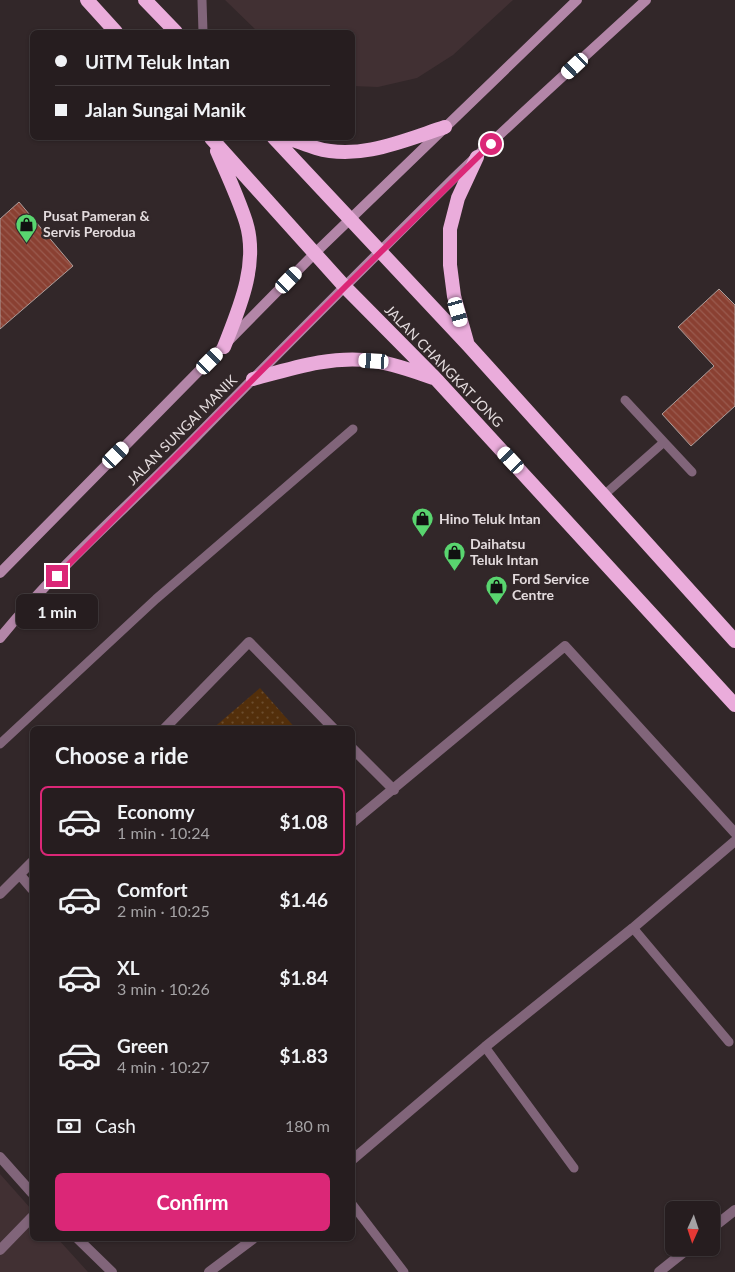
<!DOCTYPE html>
<meta charset="utf-8">
<style>
body{margin:0;font-family:Lato,sans-serif;background:#322a2c;color:#f1f3f6;height:100vh;display:flex;flex-direction:column;font-size:19px;white-space:nowrap}
*{box-sizing:border-box;margin:0}
p{font-size:16px;color:#a4a2a4}
.icon{flex:none;width:28px;height:28px;fill:none;stroke:currentColor;stroke-width:2;stroke-linecap:round;stroke-linejoin:round}
.map{position:relative;flex:1;overflow:hidden}
.drawer{position:absolute;left:30px;top:726px;width:325px;height:515px;display:flex;flex-direction:column;background:#261d1f;border-radius:8px;box-shadow:0 1px 4px #0004,0 0 0 1px #423b3d}
.drawer>*{flex:none}
.banner{position:absolute;left:30px;top:30px;width:325px;height:110px;border-radius:8px;box-shadow:0 1px 4px #0004,0 0 0 1px #423b3d;display:grid;align-content:center;height:110px;padding:0 25px;background:#261d1f}
.needle{width:32px;rotate:183deg}
.buttons{position:absolute;left:665px;top:1201px;display:grid;gap:10px}
.buttons a{display:grid;place-items:center;width:55px;height:55px;border-radius:8px;background:#261d1f;box-shadow:0 1px 4px #0004,0 0 0 1px #423b3d;font-size:25px}
.end{position:absolute;width:22px;height:22px;margin:-11px;border:6px solid #db2777;background:#fff;box-shadow:0 0 0 2px #fff}
.from{border-radius:50%}
.bubble{position:absolute;height:35px;border-radius:8px;background:#261d1f;box-shadow:0 1px 4px #0004,0 0 0 1px #423b3d;font-size:16px;font-weight:700;line-height:35px;text-align:center}
.car{position:absolute;width:15px;height:30px;margin:-15px -8px;border-radius:6px;box-shadow:0 0 4px 1px #0007;background:linear-gradient(#fff 24%,#345 0 40%,#fff 0 76%,#345 0 86%,#fff 0)}
.banner b{display:flex;align-items:center;gap:18px;height:48px;font-size:19px}
.banner b+b{border-top:1px solid #423b3d}
.banner i{width:12px;height:12px;background:#f1f3f6}
ul{padding:0;list-style:none}
li{display:flex;align-items:center;gap:15px;height:70px;margin:0 10px 8px;padding:0 15px;border:2px solid transparent;border-radius:8px}
li div{flex:1}
li b{display:block;font-size:19px}
li em{font-style:normal;font-weight:700}
li.current{border-color:#db2777}
li>.icon{width:45px;height:45px;stroke-width:1.5}
h2{padding:0 25px;font-size:22px;line-height:60px}
.pay{display:flex;align-items:center;gap:12px;height:55px;padding:0 25px;font-size:19px}
.pay p{margin-inline-start:auto}
.action{display:flex;gap:10px;margin-top:auto;padding:10px 25px}
.action a{flex:1;height:58px;border-radius:8px;background:#db2777;color:#fff;font-size:20px;font-weight:700;line-height:58px;text-align:center}
.map>svg:first-child{display:block}
.built{fill:#413033}
.park{fill:url(#park-dots)}
.building{fill:url(#building-back-hatch);stroke:#ad9e9b}
.lines{fill:none;stroke-linecap:round;stroke-linejoin:round}
.service{stroke:#81657a;stroke-width:9}
.minor{stroke:#81657a;stroke-width:10}
.secondary{stroke:#b386a8;stroke-width:10}
.trunk{stroke:#eaacdb;stroke-width:14}
.route{stroke:#db2777;stroke-width:6}
.labels{text-anchor:middle;stroke-width:5;stroke-linejoin:round;paint-order:stroke}
.poi-label{font-size:14px;font-weight:bold;fill:#e3dbdd;stroke:#322729;text-anchor:start}
.street-label{font-size:14px;fill:#e3dbdd;stroke:#322729}
</style>
<div class="map">
<svg width="735" height="1272" viewBox="0 0 735 1272">
<defs>
<pattern id="park-dots" width="8" height="8" patternUnits="userSpaceOnUse" patternTransform="scale(1.25)"><rect width="8" height="8" fill="#532f0b"/><path d="M2 2h.1M6 6h.1" fill="none" stroke="#6c4d2e" stroke-width="1.8" stroke-linecap="round"/></pattern>
<pattern id="building-back-hatch" width="6" height="6" patternUnits="userSpaceOnUse" patternTransform="scale(1.25)"><rect width="6" height="6" fill="#8a4032"/><path d="M-1 5l2 2M0 0l6 6M5-1l2 2" fill="none" stroke="#9a5b4f"/></pattern>
</defs>
<rect width="100%" height="100%" fill="#322729"/>
<!-- built -->
<path class="built" d="M225 0H513L453 55 417 78 378 87 353 86 352 32H258Z
M0 1174 32 1210V1239H58L88 1272H0Z"/>
<!-- park -->
<path class="park" d="M260 688 296 729H212Z"/>
<!-- building -->
<path class="building" d="M19 202 73 266 0 329V219Z
M719 289 735 305V406L691 446 662 414 714 366 678 327Z"/>
<g class="lines">
<!-- service -->
<path class="service" d="M202 0 203 32
M625 400 664 442
M604 495 664 442 692 472
M0 744 156 599 353 429
M633 928 729 1042
M485 1047 574 1168
M352 1204 404 1272"/>
<!-- minor -->
<path class="minor" d="M164 729 249 642 334 729
M352 748 394 790
M352 823 565 646 735 833
M20 875 32 889
M0 894 32 862
M0 1157 32 1193
M352 1160 485 1047 633 928 735 841
M711 1229 735 1210
M78 1239 112 1272
M0 1250 32 1217
M209 1272 253 1239
M659 1272 689 1248"/>
<!-- secondary -->
<path class="secondary" d="M0 573 315 253 577 0
M0 638C58 566 130 505 194 439 280 351 367 264 455 177 517 117 582 59 646 0"/>
<!-- trunk -->
<path class="trunk" d="M87 0 116 32
M145 0 176 32
M211 138 345 287 436 379 735 705
M274 138 468 345 735 641
M287 138C297 141 306 145 316 148 359 161 405 140 445 127
M217 151C227 174 238 197 246 222 259 264 239 309 224 347
M467 342 454 296 450 265V229L458 198 477 157
M253 379C293 368 332 355 374 361 394 364 414 371 433 378"/>
</g>
<g class="lines">
<!-- route -->
<path class="route" d="M57 576 345 287 491 144"/>
</g>
<!-- icons -->
<defs>
<symbol id="shop-pin" viewBox="-11 -11 22 30"><path d="M0 17L-7.5 6A9.5 9.5 0 1 1 7.5 6Z" fill="#59d56f" stroke="#322729"/><path d="M-5-2.5h2.3a2.7 3.5 0 0 1 5.4 0H5L5.5 6h-11ZM-1.5-2.5h3a1.5 2.3 0 0 0-3 0Z" fill="#111"/></symbol>
</defs>
<g fill-rule="evenodd">
<use href="#shop-pin" x="14" y="212" width="25" height="34"/>
<use href="#shop-pin" x="410" y="506" width="25" height="34"/>
<use href="#shop-pin" x="442" y="540" width="25" height="34"/>
<use href="#shop-pin" x="484" y="574" width="25" height="34"/>
</g>
<g class="labels">
<!-- poi labels -->
<g class="poi-label">
<text x="43" y="221">Pusat Pameran &amp;<tspan x="43" dy="16">Servis Perodua</tspan></text>
<text x="439" y="524">Hino Teluk Intan</text>
<text x="470" y="549">Daihatsu<tspan x="470" dy="16">Teluk Intan</tspan></text>
<text x="512" y="584">Ford Service<tspan x="512" dy="16">Centre</tspan></text>
</g>
<!-- street labels -->
<g class="street-label">
<text transform="translate(444 366) rotate(46)" y="5">JALAN CHANGKAT JONG</text>
<text transform="translate(182 430) rotate(-45)" y="5">JALAN SUNGAI MANIK</text>
</g>
</g>
</svg>
<div class="buttons">
<a><svg class="needle" viewBox="-14 -14 28 28"><path d="M0-13l5 13h-10z" fill="#e53935"/><path d="M0 13l5-13h-10z" fill="#a4a2a4"/></svg></a>
</div>
<i class="end from" style="left:491px;top:144px"></i>
<i class="end" style="left:57px;top:576px"></i>
<div class="bubble" style="left:16px;top:594px;width:82px">1 min</div>
<i class="car" style="left:575px;top:66px;rotate:227deg"></i>
<i class="car" style="left:289px;top:280px;rotate:44deg"></i>
<i class="car" style="left:458px;top:312px;rotate:164deg"></i>
<i class="car" style="left:210px;top:361px;rotate:45deg"></i>
<i class="car" style="left:374px;top:361px;rotate:273deg"></i>
<i class="car" style="left:116px;top:455px;rotate:45deg"></i>
<i class="car" style="left:511px;top:460px;rotate:317deg"></i>
<div class="banner">
<b><i class="from"></i>UiTM Teluk Intan</b>
<b><i></i>Jalan Sungai Manik</b>
</div>
<section class="drawer">
<h2>Choose a ride</h2>
<ul>
<li class="current"><svg class="icon" aria-label="car" viewBox="0 0 24 24"><path d="M5 17H2v-5l4-1 3-4h7l3 4 3 1v5h-3M9 17h6M6 11h13"/><circle cx="7" cy="17" r="2"/><circle cx="17" cy="17" r="2"/></svg><div><b>Economy</b><p>1 min · 10:24</p></div><em>$1.08</em></li>
<li><svg class="icon" aria-label="car" viewBox="0 0 24 24"><path d="M5 17H2v-5l4-1 3-4h7l3 4 3 1v5h-3M9 17h6M6 11h13"/><circle cx="7" cy="17" r="2"/><circle cx="17" cy="17" r="2"/></svg><div><b>Comfort</b><p>2 min · 10:25</p></div><em>$1.46</em></li>
<li><svg class="icon" aria-label="car" viewBox="0 0 24 24"><path d="M5 17H2v-5l4-1 3-4h7l3 4 3 1v5h-3M9 17h6M6 11h13"/><circle cx="7" cy="17" r="2"/><circle cx="17" cy="17" r="2"/></svg><div><b>XL</b><p>3 min · 10:26</p></div><em>$1.84</em></li>
<li><svg class="icon" aria-label="car" viewBox="0 0 24 24"><path d="M5 17H2v-5l4-1 3-4h7l3 4 3 1v5h-3M9 17h6M6 11h13"/><circle cx="7" cy="17" r="2"/><circle cx="17" cy="17" r="2"/></svg><div><b>Green</b><p>4 min · 10:27</p></div><em>$1.83</em></li>
</ul>
<div class="pay"><svg class="icon" aria-label="cash" viewBox="0 0 24 24"><path d="M3 7h18v10H3z"/><circle cx="12" cy="12" r="2"/></svg>Cash<p>180 m</p></div>
<div class="action"><a>Confirm</a></div>
</section>
</div>
